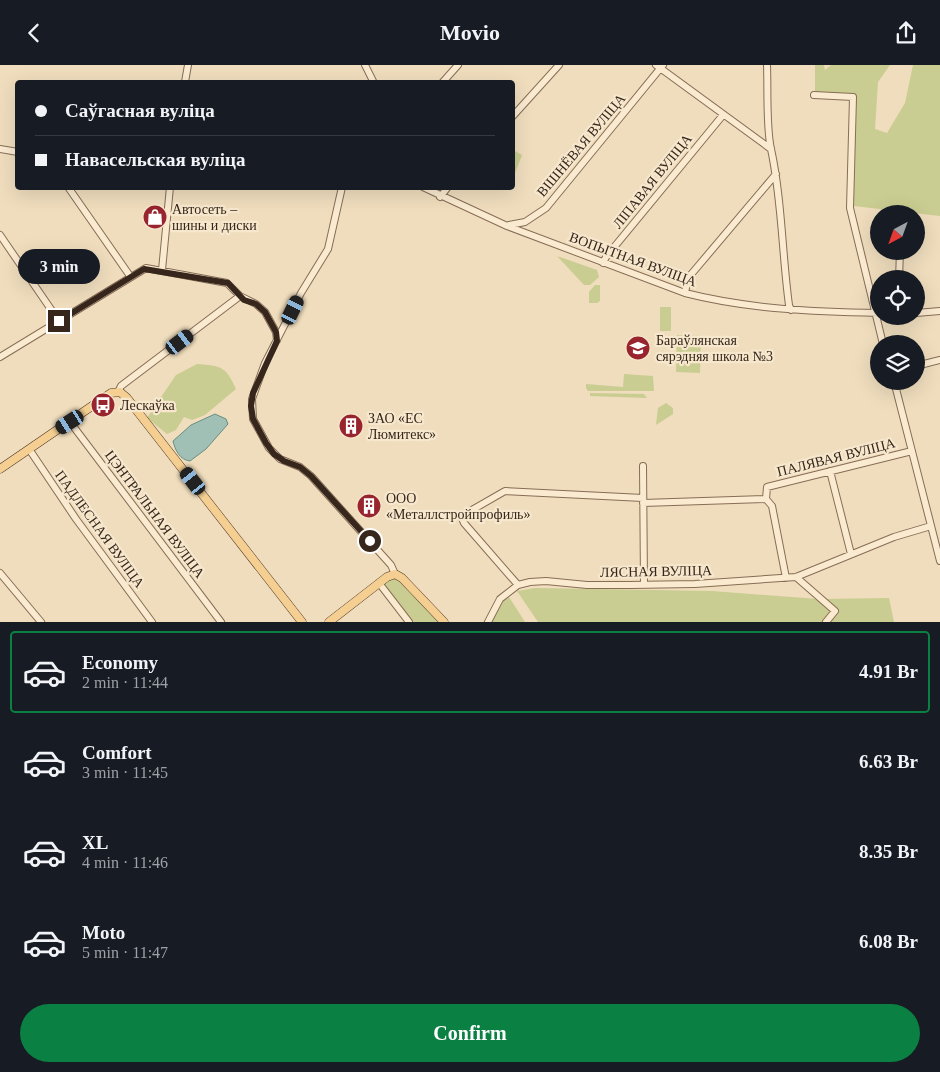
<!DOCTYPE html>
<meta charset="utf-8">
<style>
body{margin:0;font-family:"Times New Roman",serif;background:#20242c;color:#f1f3f6;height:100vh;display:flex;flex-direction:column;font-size:19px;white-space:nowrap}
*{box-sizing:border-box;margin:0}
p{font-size:16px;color:#9ea1a6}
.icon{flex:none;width:28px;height:28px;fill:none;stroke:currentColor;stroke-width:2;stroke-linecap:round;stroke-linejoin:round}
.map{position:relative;height:557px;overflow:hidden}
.sheet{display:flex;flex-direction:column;background:#171b24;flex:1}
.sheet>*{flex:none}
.banner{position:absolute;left:15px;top:15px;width:500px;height:110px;border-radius:5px;box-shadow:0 5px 20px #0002;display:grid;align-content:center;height:110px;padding:0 20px;background:#171b24}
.needle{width:32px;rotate:221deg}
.controls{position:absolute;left:870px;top:140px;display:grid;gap:10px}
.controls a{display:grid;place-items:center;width:55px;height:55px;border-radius:50%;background:#171b24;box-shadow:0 5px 20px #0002;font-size:25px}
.end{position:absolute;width:22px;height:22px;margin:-11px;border:6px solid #36261b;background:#fff;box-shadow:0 0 0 2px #fff}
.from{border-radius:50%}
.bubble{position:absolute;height:35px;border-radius:18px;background:#171b24;box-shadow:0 5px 20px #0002;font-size:16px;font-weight:700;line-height:35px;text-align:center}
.car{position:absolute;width:15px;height:30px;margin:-15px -8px;border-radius:6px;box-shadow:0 0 4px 1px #0007;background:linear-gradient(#222 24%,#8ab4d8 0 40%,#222 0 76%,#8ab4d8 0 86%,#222 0)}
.banner b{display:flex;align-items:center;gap:18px;height:48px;font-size:19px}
.banner b+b{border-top:1px solid #363941}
.banner i{width:12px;height:12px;background:#f1f3f6}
ul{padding:9px 0 0;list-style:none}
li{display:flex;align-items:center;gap:15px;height:82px;margin:0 10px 8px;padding:0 10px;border:2px solid transparent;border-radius:5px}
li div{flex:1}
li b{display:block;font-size:19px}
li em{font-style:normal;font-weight:700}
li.on{border-color:#0b8043}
li>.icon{width:45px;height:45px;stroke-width:1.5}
.button{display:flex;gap:10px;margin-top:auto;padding:10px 20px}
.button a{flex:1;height:58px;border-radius:30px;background:#0b8043;color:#fff;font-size:20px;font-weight:700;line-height:58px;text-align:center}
header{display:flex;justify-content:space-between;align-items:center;height:65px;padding:0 20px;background:#171b24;font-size:22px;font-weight:700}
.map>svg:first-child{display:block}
.green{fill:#cacd91}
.water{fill:#a1c0b5;stroke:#688e82}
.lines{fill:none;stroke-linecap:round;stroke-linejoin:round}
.minor-casing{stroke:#876d56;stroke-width:8}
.major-casing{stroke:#543b2b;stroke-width:9}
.minor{stroke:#faead0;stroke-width:6}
.major{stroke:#f5cf92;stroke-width:8}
.route{stroke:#36261b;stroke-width:6}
.labels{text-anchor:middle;stroke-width:4.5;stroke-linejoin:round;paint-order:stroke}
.street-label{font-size:14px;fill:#36261b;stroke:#f6e7cd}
.poi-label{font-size:14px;fill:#36261b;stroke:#f6e7cd;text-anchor:start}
</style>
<header><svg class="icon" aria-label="back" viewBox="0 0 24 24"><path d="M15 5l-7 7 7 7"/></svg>Movio<svg class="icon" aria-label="share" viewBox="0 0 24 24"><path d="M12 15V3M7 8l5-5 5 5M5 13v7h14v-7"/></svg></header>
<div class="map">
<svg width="940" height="557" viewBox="0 0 940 557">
<rect width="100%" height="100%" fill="#efddbd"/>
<!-- green -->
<path class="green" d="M815 0H824L825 5 831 0H890L878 17 875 64 887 68 905 38 913 0H940V151L854 141V30L815 29Z
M515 59 513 85 522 90 513 113 512 62Z
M557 191 597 205 599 212 590 220H584Z
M595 220H600V236L597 238H589V227Z
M660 242H671V266H660Z
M677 270 701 271 700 308 676 307Z
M197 299C221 301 226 301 236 324L205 350 192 355 184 352 176 365 167 369 147 353 176 310Z
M624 309 653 311 654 326H588L586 323V319L623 322Z
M590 328 644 329 647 333 590 331Z
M666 338 673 343V349L656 360 658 343Z
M396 512 440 557H414L383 517Z
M535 523 712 526 819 534 889 533 894 557H538L517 526Z
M509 532 525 557H490L498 539Z"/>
<!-- water -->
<path class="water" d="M215 349 226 354 228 359 206 384 190 396C180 395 175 385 173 376L191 360Z"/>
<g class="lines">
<defs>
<path id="minor" d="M365 0 374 18
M656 0 771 84
M767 0C768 24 766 62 771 84 782 135 782 189 789 240L791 245
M185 17 188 0
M442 18 458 0
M814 30 853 32 850 143 883 279
M512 52 559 0
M0 84 18 87
M68 122 130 211
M342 122 328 184 301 228 265 298 252 334 253 354 269 383 280 394 300 402 311 411 391 500 395 509
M423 122 507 161 685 228C748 244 814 247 879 248
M440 132 448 122
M900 149V147
M509 160 525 157 546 143 663 0
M0 170 59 256
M603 198 606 192 723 50
M162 205 170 122
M899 214 900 186
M685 228 688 213 776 109
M916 248 940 246
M0 292 146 203 227 218 240 231 256 239 265 247 276 267 277 275
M916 301 940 295
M894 316 940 496
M118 327 121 321 240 231
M70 357 221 557
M29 384 76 454 152 557
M643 401 644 519
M830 406 851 489
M643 438 766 434
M0 508 41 557
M796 512 835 546 826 557
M786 513 772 441 766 434 767 422 912 386
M379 518 409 557
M518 520 464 458 462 453 465 449 505 426 643 433
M488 557 500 534 518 520 530 517 546 516 587 520H630L695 519 796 512 894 472 931 461"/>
<path id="major" d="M0 404 111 328 120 327 127 333 302 557
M329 557 387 512 395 509 402 513 444 557"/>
</defs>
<!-- minor casing -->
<use href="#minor" class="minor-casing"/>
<!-- major casing -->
<use href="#major" class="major-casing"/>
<!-- minor -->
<use href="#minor" class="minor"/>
<!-- major -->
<use href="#major" class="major"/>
</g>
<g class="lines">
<!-- route -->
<path class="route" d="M59 256 144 204 228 218 244 235 256 239 265 247 276 267 277 276 253 328 251 341 253 354 266 378 274 389 284 396 300 402 311 411 370 476"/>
</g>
<!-- icons -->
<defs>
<symbol id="shop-disc" viewBox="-11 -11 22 22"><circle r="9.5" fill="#98242d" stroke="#f6e7cd"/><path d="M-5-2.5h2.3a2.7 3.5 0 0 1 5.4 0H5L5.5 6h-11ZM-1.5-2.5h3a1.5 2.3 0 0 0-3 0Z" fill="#fff"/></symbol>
<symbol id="school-disc" viewBox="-11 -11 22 22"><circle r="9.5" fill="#98242d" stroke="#f6e7cd"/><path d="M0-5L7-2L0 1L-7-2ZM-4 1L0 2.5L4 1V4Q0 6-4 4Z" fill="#fff"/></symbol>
<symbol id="bus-disc" viewBox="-11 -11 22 22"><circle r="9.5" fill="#98242d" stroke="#f6e7cd"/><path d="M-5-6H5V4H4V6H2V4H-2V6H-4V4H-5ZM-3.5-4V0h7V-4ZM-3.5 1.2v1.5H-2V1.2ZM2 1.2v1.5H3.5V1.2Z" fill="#fff"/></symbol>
<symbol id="building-disc" viewBox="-11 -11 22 22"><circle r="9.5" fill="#98242d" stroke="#f6e7cd"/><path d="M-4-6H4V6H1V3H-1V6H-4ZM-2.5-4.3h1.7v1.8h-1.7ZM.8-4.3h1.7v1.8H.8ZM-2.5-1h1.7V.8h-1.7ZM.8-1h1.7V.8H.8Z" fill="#fff"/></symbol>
</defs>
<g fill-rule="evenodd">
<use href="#shop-disc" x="141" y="138" width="28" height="28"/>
<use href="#school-disc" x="624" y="269" width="28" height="28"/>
<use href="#bus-disc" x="89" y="326" width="28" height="28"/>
<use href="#building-disc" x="337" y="347" width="28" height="28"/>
<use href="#building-disc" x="355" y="427" width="28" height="28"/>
</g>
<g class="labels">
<!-- street labels -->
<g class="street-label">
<text transform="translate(581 80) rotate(-50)" y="5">ВІШНЁВАЯ ВУЛІЦА</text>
<text transform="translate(652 116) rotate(-51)" y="5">ЛІПАВАЯ ВУЛІЦА</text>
<text transform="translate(633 194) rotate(20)" y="5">ВОПЫТНАЯ ВУЛІЦА</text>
<text transform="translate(836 392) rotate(-14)" y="5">ПАЛЯВАЯ ВУЛІЦА</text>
<text transform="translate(155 449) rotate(53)" y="5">ЦЭНТРАЛЬНАЯ ВУЛІЦА</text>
<text transform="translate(100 464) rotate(54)" y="5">ПАДЛЕСНАЯ ВУЛІЦА</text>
<text transform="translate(656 506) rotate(-1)" y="5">ЛЯСНАЯ ВУЛІЦА</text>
</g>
<!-- poi labels -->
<g class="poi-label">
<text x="172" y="149">Автосеть –<tspan x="172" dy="16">шины и диски</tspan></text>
<text x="656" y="280">Бараўлянская<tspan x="656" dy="16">сярэдняя школа №3</tspan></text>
<text x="120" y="345">Лескаўка</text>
<text x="368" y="358">ЗАО «ЕС<tspan x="368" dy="16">Люмитекс»</tspan></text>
<text x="386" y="438">ООО<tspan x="386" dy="16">«Металлстройпрофиль»</tspan></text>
</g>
</g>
</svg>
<div class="controls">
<a><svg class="needle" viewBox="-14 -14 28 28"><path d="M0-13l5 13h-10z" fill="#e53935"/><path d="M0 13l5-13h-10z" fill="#9ea1a6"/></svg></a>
<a><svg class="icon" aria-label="locate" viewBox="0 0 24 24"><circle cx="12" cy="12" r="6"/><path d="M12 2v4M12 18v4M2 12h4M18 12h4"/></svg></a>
<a><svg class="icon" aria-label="layers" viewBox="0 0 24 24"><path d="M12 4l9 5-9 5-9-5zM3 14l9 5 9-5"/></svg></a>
</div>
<i class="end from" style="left:370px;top:476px"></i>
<i class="end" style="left:59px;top:256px"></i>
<div class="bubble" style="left:18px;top:184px;width:82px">3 min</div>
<i class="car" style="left:293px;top:245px;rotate:26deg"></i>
<i class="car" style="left:180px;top:277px;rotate:53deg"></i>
<i class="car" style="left:70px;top:357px;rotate:237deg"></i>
<i class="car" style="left:193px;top:416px;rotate:322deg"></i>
<div class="banner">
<b><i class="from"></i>Саўгасная вуліца</b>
<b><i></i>Навасельская вуліца</b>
</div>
</div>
<section class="sheet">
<ul>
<li class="on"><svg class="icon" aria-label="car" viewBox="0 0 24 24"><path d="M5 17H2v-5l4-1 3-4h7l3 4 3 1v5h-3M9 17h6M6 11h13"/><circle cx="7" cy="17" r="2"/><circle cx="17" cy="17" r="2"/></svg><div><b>Economy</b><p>2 min · 11:44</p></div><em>4.91 Br</em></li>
<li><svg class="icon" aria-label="car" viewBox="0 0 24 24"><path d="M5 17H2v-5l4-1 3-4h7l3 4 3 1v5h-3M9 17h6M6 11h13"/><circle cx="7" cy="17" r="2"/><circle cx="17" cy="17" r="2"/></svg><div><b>Comfort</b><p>3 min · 11:45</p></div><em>6.63 Br</em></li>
<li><svg class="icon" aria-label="car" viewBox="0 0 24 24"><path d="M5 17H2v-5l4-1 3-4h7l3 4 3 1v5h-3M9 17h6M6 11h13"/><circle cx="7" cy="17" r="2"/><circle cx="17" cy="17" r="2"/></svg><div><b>XL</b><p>4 min · 11:46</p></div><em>8.35 Br</em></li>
<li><svg class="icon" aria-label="car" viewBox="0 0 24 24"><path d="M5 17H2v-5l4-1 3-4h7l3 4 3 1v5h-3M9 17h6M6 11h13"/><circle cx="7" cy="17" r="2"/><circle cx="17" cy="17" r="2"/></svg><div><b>Moto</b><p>5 min · 11:47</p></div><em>6.08 Br</em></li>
</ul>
<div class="button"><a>Confirm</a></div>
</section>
